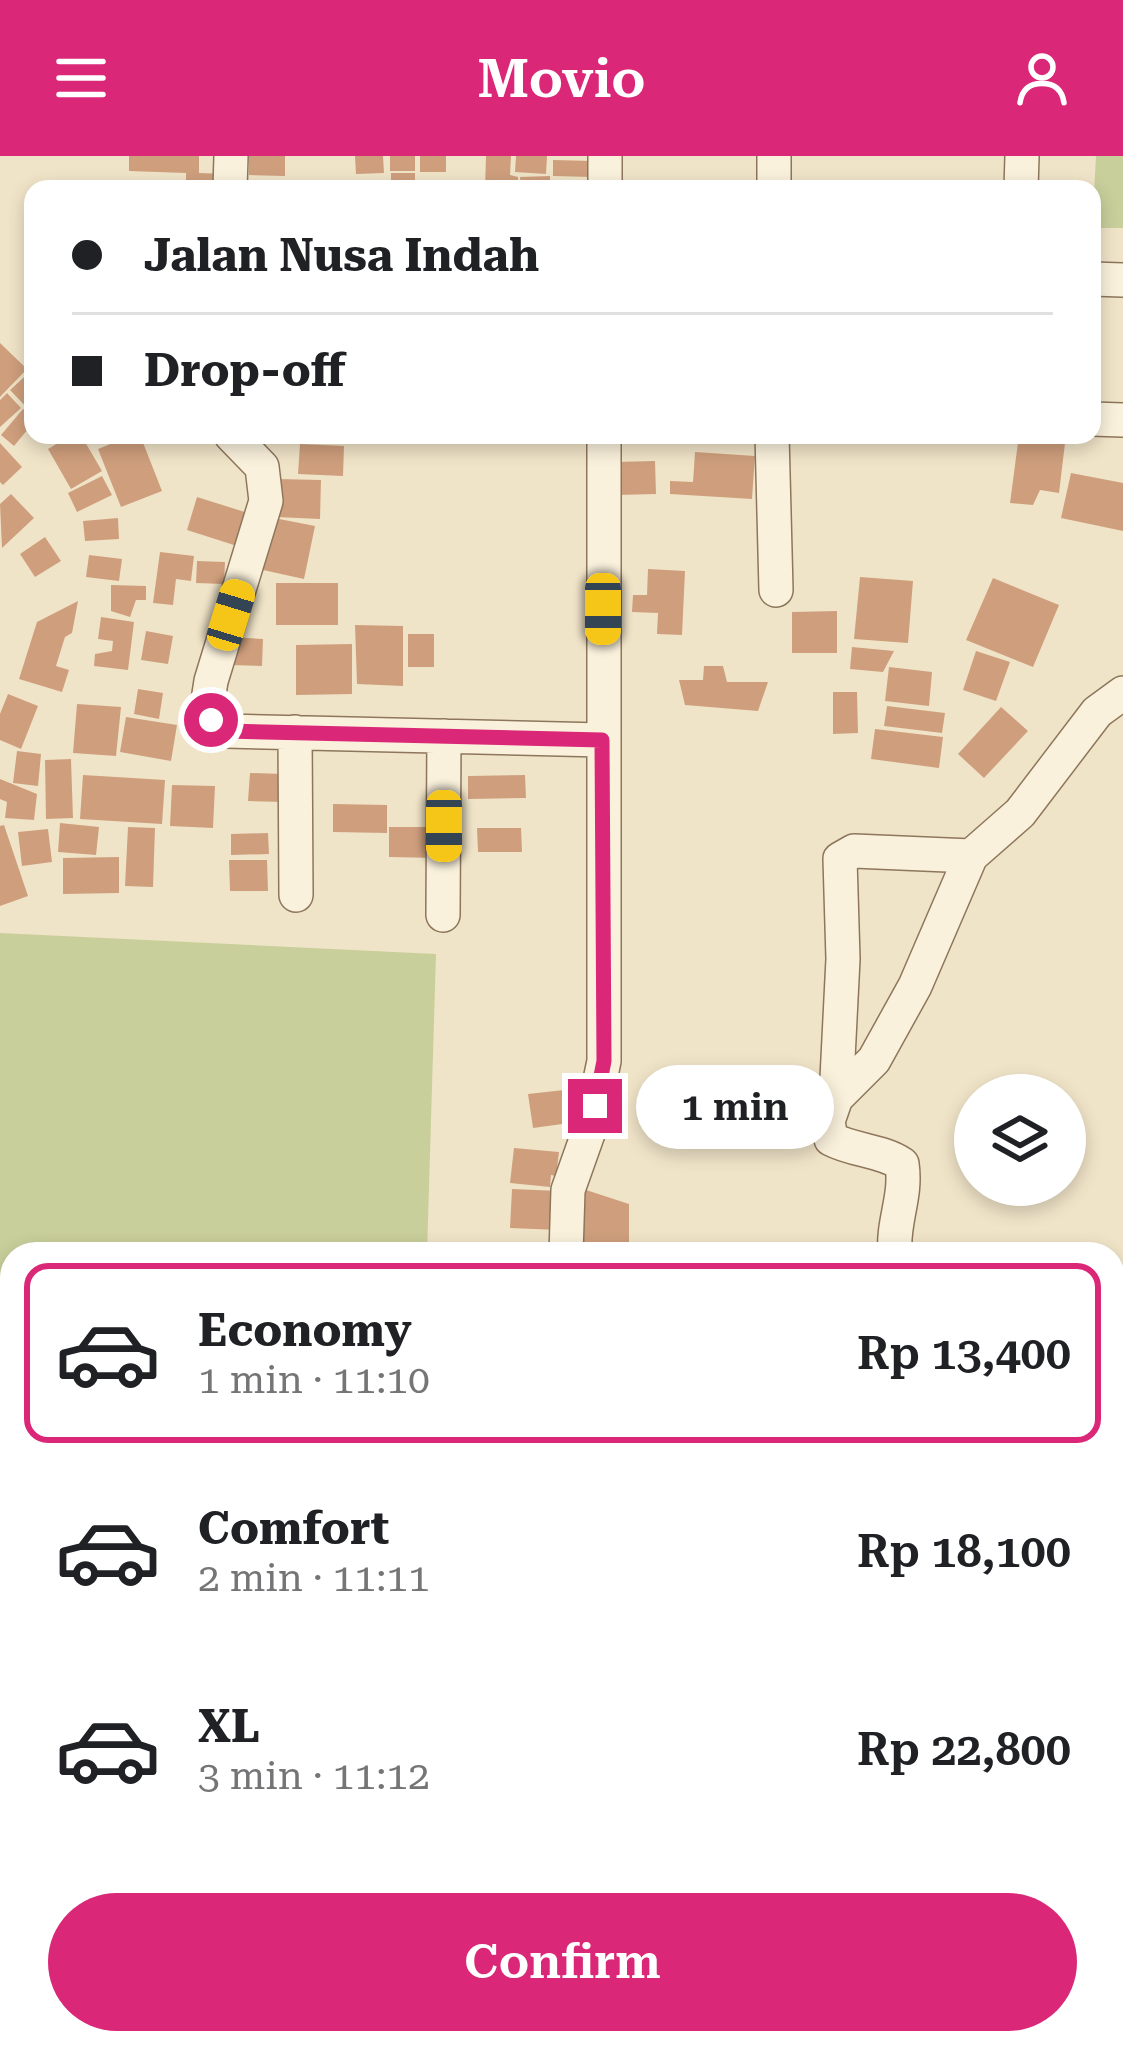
<!DOCTYPE html>
<meta charset="utf-8">
<style>
body{margin:0;font-family:"Roboto Serif",serif;background:#f6f6f6;color:#202124;height:100vh;display:flex;flex-direction:column;font-size:45px;white-space:nowrap}
*{box-sizing:border-box;margin:0}
p{font-size:39px;color:#757577}
.icon{flex:none;width:66px;height:66px;fill:none;stroke:currentColor;stroke-width:2;stroke-linecap:round;stroke-linejoin:round}
.map{position:relative;flex:1;overflow:hidden}
.panel{position:absolute;left:0px;top:1086px;width:1125px;height:813px;display:flex;flex-direction:column;background:#fff;border-radius:36px 36px 0 0;box-shadow:0 6px 18px #0003}
.panel>*{flex:none}
.top-card{position:absolute;left:24px;top:24px;width:1077px;height:264px;border-radius:24px;box-shadow:0 6px 18px #0003;display:grid;align-content:center;height:264px;padding:0 48px;background:#fff}
.fabs{position:absolute;left:954px;top:918px;display:grid;gap:24px}
.fabs a{display:grid;place-items:center;width:132px;height:132px;border-radius:50%;background:#fff;box-shadow:0 6px 18px #0003;font-size:60px}
.end{position:absolute;width:54px;height:54px;margin:-27px;border:15px solid #db2777;background:#fff;box-shadow:0 0 0 6px #fff}
.from{border-radius:50%}
.bubble{position:absolute;height:84px;border-radius:42px;background:#fff;box-shadow:0 6px 18px #0003;font-size:39px;font-weight:600;line-height:84px;text-align:center}
.car{position:absolute;width:36px;height:72px;margin:-36px -18px;border-radius:15px;box-shadow:0 0 9px 3px #0007;background:linear-gradient(#f5c518 24%,#345 0 40%,#f5c518 0 76%,#345 0 86%,#f5c518 0)}
.top-card b{display:flex;align-items:center;gap:42px;height:114px;font-size:45px}
.top-card b+b{border-top:3px solid #e0e0e0}
.top-card i{width:30px;height:30px;background:#202124}
ul{padding:21px 0 0;list-style:none}
li{display:flex;align-items:center;gap:36px;height:180px;margin:0 24px 18px;padding:0 24px;border:6px solid transparent;border-radius:24px}
li div{flex:1}
li b{display:block;font-size:45px}
li em{font-style:normal;font-weight:600}
li.selected{border-color:#db2777}
li>.icon{width:108px;height:108px;stroke-width:1.5}
.action{display:flex;gap:24px;margin-top:auto;padding:24px 48px}
.action a{flex:1;height:138px;border-radius:72px;background:#db2777;color:#fff;font-size:48px;font-weight:600;line-height:138px;text-align:center}
header{display:flex;justify-content:space-between;align-items:center;height:156px;padding:0 48px;background:#db2777;color:#fff;font-size:54px;font-weight:600}
.map>svg:first-child{display:block}
.green{fill:#c9cf9b}
.building{fill:#cf9f7d}
.lines{fill:none;stroke-linecap:round;stroke-linejoin:round}
.street-casing{stroke:#8d765c;stroke-width:36}
.path{stroke:#8d765c;stroke-width:6;stroke-dasharray:9 6;stroke-linecap:butt}
.street{stroke:#faf1dc;stroke-width:33}
.route{stroke:#db2777;stroke-width:15}
</style>
<header><svg class="icon" aria-label="menu" viewBox="0 0 24 24"><path d="M4 6h16M4 12h16M4 18h16"/></svg>Movio<svg class="icon" aria-label="person" viewBox="0 0 24 24"><circle cx="12" cy="8" r="4"/><path d="M4 21q1-7 8-7t8 7"/></svg></header>
<div class="map">
<svg width="1123" height="1898" viewBox="0 0 1123 1898">
<rect width="100%" height="100%" fill="#f0e4c8"/>
<!-- green -->
<path class="green" d="M1096 0H1123V72H1092Z
M0 777 436 798 427 1098H12V1178L0 1161Z"/>
<!-- building -->
<path class="building" d="M129 0H199V17L226 18V33H186V17L129 15Z
M249 0H285V20L249 19Z
M355 0H383L384 17 356 18Z
M390 0H415V15H390Z
M420 0H446V16H420Z
M486 0H511L510 19 518 21V33H485Z
M516 0H547L546 18 515 16Z
M553 4 593 5 592 21 553 20Z
M391 17H415V33H391Z
M550 20V33H521L520 21Z
M0 187 27 213 0 241Z
M33 213V258L10 234Z
M7 237 21 252 0 271V244Z
M23 253 33 261V267L14 290 1 279Z
M72 279H81L102 315 71 333 48 293Z
M133 279H140L162 335 121 351 98 293Z
M1019 279H1066L1059 337 1040 334 1033 349 1010 347Z
M0 287 22 311 3 329 0 326Z
M300 288 344 290 343 320 298 318Z
M695 296 755 300 752 343 670 338V325L693 326Z
M655 305 656 338 616 339 615 306Z
M1071 317 1123 327V375L1061 362Z
M102 320 112 339 77 356 68 337Z
M278 323 321 324 320 363 276 361Z
M11 338 34 362 2 392 0 348Z
M197 341 248 357 237 390 187 374Z
M118 362 119 383 85 385 83 365Z
M274 362 315 370 304 423 263 414Z
M45 381 61 405 35 421 20 398Z
M160 396 194 400 191 425 176 423 173 449 153 447Z
M89 399 122 403 119 425 86 421Z
M197 405 225 406 224 428 196 427Z
M648 413 685 415 682 479 657 478 658 457 632 456 633 439H647Z
M860 421 913 425 908 487 854 483Z
M993 422 1059 449 1033 511 966 484Z
M276 427H338V469H276Z
M111 429 146 430V444H136L130 461 111 455Z
M78 445 72 477 65 481 56 510 69 514 62 536 19 523 37 466Z
M837 455V497H792V456Z
M101 461 134 466 128 514 94 510 95 498 112 495 113 485 98 483Z
M355 469 403 470V530L357 528Z
M146 475 173 480 168 508 141 504Z
M408 478H434V511H408Z
M231 481 263 483 262 510 230 509Z
M352 488V538L296 539V489Z
M852 491 894 495 883 516 850 513Z
M976 495 1010 506 996 545 963 534Z
M704 510H723L727 526H768L758 555 685 549 679 524H703Z
M889 511 932 516 929 550 885 545Z
M138 533 163 537 159 563 134 558Z
M833 536H857L858 577 833 578Z
M8 538 38 550 21 593 0 584V558Z
M77 548 121 551 116 600 73 597Z
M887 550 945 557 942 577 884 570Z
M1001 551 1028 575 984 622 958 598Z
M126 561 177 569 171 605 120 596Z
M875 573 943 581 939 612 871 603Z
M17 595 41 598 38 630 13 627Z
M71 603 73 662 46 663 45 604Z
M250 617 284 618 283 646 248 645Z
M83 619 165 624 162 668 80 663Z
M525 619 526 642 468 643V620Z
M0 623 37 638 34 664 5 662 7 646 0 643Z
M172 629 215 630 213 672 170 670Z
M333 648 387 649V677L333 676Z
M60 667 99 671 96 699 58 696Z
M4 669 28 740 0 750V670Z
M128 671 155 672 153 731 125 730Z
M389 671H437V702L389 701Z
M477 672H521L522 696H478Z
M48 673 52 706 22 710 18 676Z
M268 677 269 698 231 699V678Z
M119 701V737L63 738V702Z
M229 704H267L268 735H230Z
M573 933 577 966 533 972 528 938Z
M514 992 559 996 556 1020 551 1019 550 1031 510 1027Z
M512 1033 560 1035 558 1074 510 1072Z
M583 1033 629 1048V1094L584 1095Z
M1113 1380 1123 1385V1426L1113 1420Z
M534 1887H578L575 1898H531Z
M719 1887H777L776 1898H718Z"/>
<g class="lines">
<defs>
<path id="street" d="M605 0V33
M230 33 231 0
M774 33V0
M1021 33 1022 0
M1092 123 1123 124
M1092 263 1123 264
M231 279 262 311 266 345 211 525 207 551 217 571 226 575 602 584
M772 279 776 434
M295 576 296 739
M443 759 444 580
M836 942 843 803 840 703 854 695 971 700
M566 1098 568 1034 590 972 604 905V279
M895 1098C892 1066 907 1041 902 1008 881 994 854 995 831 983L828 965 836 942 874 904 915 830 971 700 1020 657 1097 556 1123 537
M1119 1523 1123 1509
M187 1898 205 1887"/>
</defs>
<!-- street casing -->
<use href="#street" class="street-casing"/>
<!-- path -->
<path class="path" d="M348 1898 362 1887"/>
<!-- street -->
<use href="#street" class="street"/>
</g>
<g class="lines">
<!-- route -->
<path class="route" d="M211 564 226 575 602 584 604 905 595 950"/>
</g>
</svg>
<div class="fabs">
<a><svg class="icon" aria-label="layers" viewBox="0 0 24 24"><path d="M12 4l9 5-9 5-9-5zM3 14l9 5 9-5"/></svg></a>
</div>
<i class="end from" style="left:211px;top:564px"></i>
<i class="end" style="left:595px;top:950px"></i>
<div class="bubble" style="left:636px;top:909px;width:198px">1 min</div>
<i class="car" style="left:603px;top:453px;rotate:180deg"></i>
<i class="car" style="left:231px;top:459px;rotate:17deg"></i>
<i class="car" style="left:444px;top:670px;rotate:180deg"></i>
<div class="top-card">
<b><i class="from"></i>Jalan Nusa Indah</b>
<b><i></i>Drop-off</b>
</div>
<section class="panel">
<ul>
<li class="selected"><svg class="icon" aria-label="car" viewBox="0 0 24 24"><path d="M5 17H2v-5l4-1 3-4h7l3 4 3 1v5h-3M9 17h6M6 11h13"/><circle cx="7" cy="17" r="2"/><circle cx="17" cy="17" r="2"/></svg><div><b>Economy</b><p>1 min · 11:10</p></div><em>Rp 13,400</em></li>
<li><svg class="icon" aria-label="car" viewBox="0 0 24 24"><path d="M5 17H2v-5l4-1 3-4h7l3 4 3 1v5h-3M9 17h6M6 11h13"/><circle cx="7" cy="17" r="2"/><circle cx="17" cy="17" r="2"/></svg><div><b>Comfort</b><p>2 min · 11:11</p></div><em>Rp 18,100</em></li>
<li><svg class="icon" aria-label="car" viewBox="0 0 24 24"><path d="M5 17H2v-5l4-1 3-4h7l3 4 3 1v5h-3M9 17h6M6 11h13"/><circle cx="7" cy="17" r="2"/><circle cx="17" cy="17" r="2"/></svg><div><b>XL</b><p>3 min · 11:12</p></div><em>Rp 22,800</em></li>
</ul>
<div class="action"><a>Confirm</a></div>
</section>
</div>
